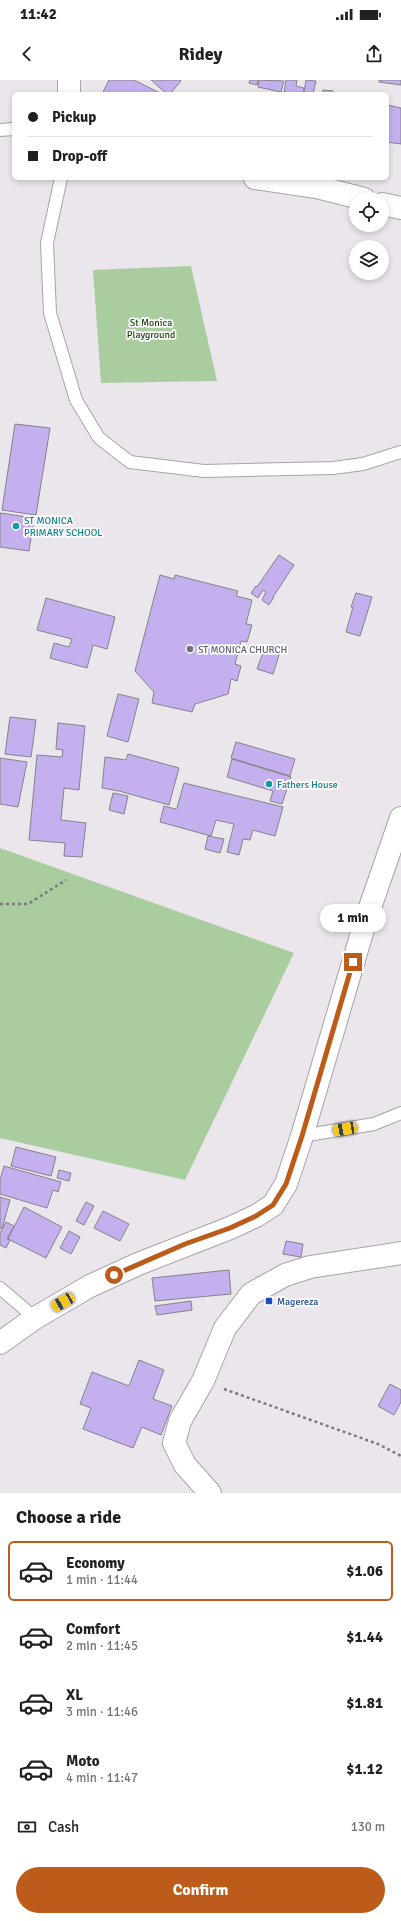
<!DOCTYPE html>
<meta charset="utf-8">
<style>
body{margin:0;font-family:Signika,sans-serif;background:#f6f6f6;color:#202124;height:100vh;display:flex;flex-direction:column;font-size:15px;white-space:nowrap}
*{box-sizing:border-box;margin:0}
p{font-size:13px;color:#757577}
.icon{flex:none;width:22px;height:22px;fill:none;stroke:currentColor;stroke-width:2;stroke-linecap:round;stroke-linejoin:round}
.map{position:relative;height:1413px;overflow:hidden}
.details{display:flex;flex-direction:column;background:#fff;flex:1}
.details>*{flex:none}
.guide{position:absolute;left:12px;top:12px;width:377px;height:88px;border-radius:6px;box-shadow:0 2px 6px #0003;display:grid;align-content:center;height:88px;padding:0 16px;background:#fff}
.fabs{position:absolute;left:349px;top:112px;display:grid;gap:8px}
.fabs a{display:grid;place-items:center;width:40px;height:40px;border-radius:50%;background:#fff;box-shadow:0 2px 6px #0003;font-size:20px}
.end{position:absolute;width:18px;height:18px;margin:-9px;border:5px solid #bd5c1a;background:#fff;box-shadow:0 0 0 2px #fff}
.from{border-radius:50%}
.bubble{position:absolute;height:28px;border-radius:14px;background:#fff;box-shadow:0 2px 6px #0003;font-size:13px;font-weight:700;line-height:28px;text-align:center}
.car{position:absolute;width:12px;height:24px;margin:-12px -6px;border-radius:5px;box-shadow:0 0 3px 1px #0007;background:linear-gradient(#f5c518 24%,#345 0 40%,#f5c518 0 76%,#345 0 86%,#f5c518 0)}
.guide b{display:flex;align-items:center;gap:14px;height:38px;font-size:15px}
.guide b+b{border-top:1px solid #e0e0e0}
.guide i{width:10px;height:10px;background:#202124}
ul{padding:0;list-style:none}
li{display:flex;align-items:center;gap:12px;height:60px;margin:0 8px 6px;padding:0 8px;border:2px solid transparent;border-radius:6px}
li div{flex:1}
li b{display:block;font-size:15px}
li em{font-style:normal;font-weight:700}
li.current{border-color:#bd5c1a}
li>.icon{width:36px;height:36px;stroke-width:1.5}
h2{padding:0 16px;font-size:18px;line-height:48px}
.pay{display:flex;align-items:center;gap:10px;height:44px;padding:0 16px;font-size:15px}
.pay p{margin-inline-start:auto}
.cta{display:flex;gap:8px;margin-top:auto;padding:8px 16px}
.cta a{flex:1;height:46px;border-radius:24px;background:#bd5c1a;color:#fff;font-size:16px;font-weight:700;line-height:46px;text-align:center}
.status{display:flex;justify-content:space-between;align-items:center;height:28px;padding:0 20px;background:#fff;direction:ltr}
.status svg{height:11px;fill:currentColor}
header{display:flex;justify-content:space-between;align-items:center;height:52px;padding:0 16px;background:#fff;font-size:18px;font-weight:700}
.map>svg:first-child{display:block}
.green{fill:#aacda0}
.building{fill:#c4b0ee;stroke:#85828a}
.lines{fill:none;stroke-linecap:round;stroke-linejoin:round}
.service-casing{stroke:#a9a3aa;stroke-width:14}
.minor-casing{stroke:#a9a3aa;stroke-width:24}
.path{stroke:#7d797e;stroke-width:2.5;stroke-dasharray:3 3;stroke-linecap:butt}
.service{stroke:#fff;stroke-width:12}
.minor{stroke:#fff;stroke-width:22}
.route{stroke:#bd5c1a;stroke-width:5}
.culture-dot{fill:#0f9aa8;stroke:#fff;stroke-width:1.5}
.worship-dot{fill:#6b7280;stroke:#fff;stroke-width:1.5}
.transit-dot{fill:#1a4fb4;stroke:#fff;stroke-width:1.5}
.labels{text-anchor:middle;stroke-width:3.5;stroke-linejoin:round;paint-order:stroke}
.park-label{font-size:10px;fill:#163f06;stroke:#fff}
.culture-label{font-size:10px;fill:#0d838f;stroke:#fff;text-anchor:start}
.worship-label{font-size:10px;fill:#5b616d;stroke:#fff;text-anchor:start}
.transit-label{font-size:10px;fill:#164399;stroke:#fff;text-anchor:start}
</style>
<div class="status"><b>11:42</b><svg viewBox="0 0 49 12"><path d="M0 12V9h3v3zM5 12V6h3v6zM10 12V3h3v9zM15 12V0h3v12zM26 1h20v11H26zM47 4h2v5h-2z"/></svg></div>
<header><svg class="icon" aria-label="back" viewBox="0 0 24 24"><path d="M15 5l-7 7 7 7"/></svg>Ridey<svg class="icon" aria-label="share" viewBox="0 0 24 24"><path d="M12 15V3M7 8l5-5 5 5M5 13v7h14v-7"/></svg></header>
<div class="map">
<svg width="401" height="1413" viewBox="0 0 401 1413">
<rect width="100%" height="100%" fill="#ebe5ec"/>
<!-- green -->
<path class="green" d="M191 186 217 301 101 303 93 190Z
M0 768 294 873 185 1100 0 1058Z"/>
<!-- building -->
<path class="building" d="M109 0H134L160 13 159 14H108L103 12Z
M151 0H180L181 1 170 14H167Z
M250 0H258L257 5 249 3Z
M259 0 284 1 281 12 258 7Z
M286 0H297L296 6 304 8 303 14 284 13Z
M306 0 316 1 313 14 304 12Z
M379 0H401V5L379 2Z
M323 10 333 11V14H322Z
M387 25 401 28V64L387 62Z
M15 344 50 348 36 435 2 430Z
M0 433 34 438 29 471 0 467Z
M279 475 294 485 273 517H274L269 525 262 520 266 512 263 510 258 518 251 513 256 506 257 507Z
M160 495 174 499 175 495 238 511 236 516 252 520 246 544 252 545 247 562 241 561 235 584 241 586 237 601 231 599 228 614 195 624 192 632 152 623 154 612 135 591Z
M356 513 372 517 360 556 346 552 353 527H351Z
M46 518 115 537 107 569 93 565 87 588 50 578 54 563 69 567 72 559 37 550Z
M265 567 280 572 273 594 257 589Z
M118 614 139 619 128 662 107 656Z
M10 637 36 640 31 677 5 674Z
M58 643 85 646 79 710 64 708 61 740 86 743 82 777 64 776 65 763 29 760 37 675 62 677 63 670 56 669Z
M236 662 295 679 290 696 231 678Z
M128 674 179 688 169 725 119 711 102 708 105 677 126 680Z
M0 678 27 682 18 727 0 724Z
M232 679 291 697 282 724 270 721 273 711 227 697Z
M184 703 283 727 275 756 253 750 250 760 243 759 239 775 227 772 234 744 216 740 211 756 160 742 164 726 175 729 177 728Z
M113 713 128 716 124 734 109 730Z
M208 756 224 759 220 773 205 769Z
M16 1067 56 1077 51 1096 11 1086Z
M4 1086 61 1102 58 1112 53 1110 47 1128 0 1114V1100Z
M59 1090 71 1093 69 1101 57 1098Z
M0 1117 10 1120 2 1149 0 1148Z
M86 1122 94 1126 84 1145 76 1141Z
M24 1127 62 1147 46 1178 8 1159Z
M103 1131 129 1144 120 1161 94 1148Z
M6 1142 14 1146 7 1159 10 1160 6 1168 0 1165V1153Z
M69 1151 80 1157 71 1174 60 1168Z
M286 1161 303 1164 301 1177 283 1174Z
M229 1190 231 1214 155 1221 152 1198Z
M191 1221 192 1230 157 1235 155 1226Z
M139 1280 164 1290 153 1319 172 1326 161 1355 142 1347 133 1368 83 1349 91 1328 80 1324 92 1292 129 1306Z
M390 1304 401 1310V1322L394 1335 378 1326Z"/>
<g class="lines">
<defs>
<path id="service" d="M0 50 14 49
M61 98 47 163 50 233 76 320 99 358 130 382 204 391 333 388 363 384 401 372
M302 1056 374 1044 401 1033
M0 1208 35 1238"/>
<path id="minor" d="M69 0V14
M255 98 317 107 364 119
M382 124 401 128
M0 1263 35 1238 90 1206 138 1184 230 1148 256 1136 273 1125 286 1104 302 1056 366 839 401 738
M210 1413 185 1385 174 1363 180 1341 203 1301 225 1248 251 1214 285 1195 310 1187 401 1173"/>
</defs>
<!-- service casing -->
<use href="#service" class="service-casing"/>
<!-- minor casing -->
<use href="#minor" class="minor-casing"/>
<!-- path -->
<path class="path" d="M0 824H28L66 800
M224 1309 378 1364 401 1376"/>
<!-- service -->
<use href="#service" class="service"/>
<!-- minor -->
<use href="#minor" class="minor"/>
</g>
<g class="lines">
<!-- route -->
<path class="route" d="M114 1195 185 1164 230 1148 256 1136 273 1125 286 1104 302 1056 353 882"/>
</g>
<!-- markers -->
<g class="culture-dot">
<circle cx="16" cy="446" r="4"/>
<circle cx="269" cy="704" r="4"/>
</g>
<circle class="worship-dot" cx="190" cy="569" r="4"/>
<rect class="transit-dot" x="265" y="1217" width="8" height="8" rx="2"/>
<g class="labels">
<!-- park labels -->
<g class="park-label">
<text x="151" y="246">St Monica<tspan x="151" dy="12">Playground</tspan></text>
</g>
<!-- culture labels -->
<g class="culture-label">
<text x="24" y="444">ST MONICA<tspan x="24" dy="12">PRIMARY SCHOOL</tspan></text>
<text x="277" y="708">Fathers House</text>
</g>
<!-- worship labels -->
<g class="worship-label">
<text x="198" y="573">ST MONICA CHURCH</text>
</g>
<!-- transit labels -->
<g class="transit-label">
<text x="277" y="1225">Magereza</text>
</g>
</g>
</svg>
<div class="fabs">
<a><svg class="icon" aria-label="locate" viewBox="0 0 24 24"><circle cx="12" cy="12" r="6"/><path d="M12 2v4M12 18v4M2 12h4M18 12h4"/></svg></a>
<a><svg class="icon" aria-label="layers" viewBox="0 0 24 24"><path d="M12 4l9 5-9 5-9-5zM3 14l9 5 9-5"/></svg></a>
</div>
<i class="end from" style="left:114px;top:1195px"></i>
<i class="end" style="left:353px;top:882px"></i>
<div class="bubble" style="left:320px;top:824px;width:66px">1 min</div>
<i class="car" style="left:345px;top:1049px;rotate:260deg"></i>
<i class="car" style="left:63px;top:1222px;rotate:240deg"></i>
<div class="guide">
<b><i class="from"></i>Pickup</b>
<b><i></i>Drop-off</b>
</div>
</div>
<section class="details">
<h2>Choose a ride</h2>
<ul>
<li class="current"><svg class="icon" aria-label="car" viewBox="0 0 24 24"><path d="M5 17H2v-5l4-1 3-4h7l3 4 3 1v5h-3M9 17h6M6 11h13"/><circle cx="7" cy="17" r="2"/><circle cx="17" cy="17" r="2"/></svg><div><b>Economy</b><p>1 min · 11:44</p></div><em>$1.06</em></li>
<li><svg class="icon" aria-label="car" viewBox="0 0 24 24"><path d="M5 17H2v-5l4-1 3-4h7l3 4 3 1v5h-3M9 17h6M6 11h13"/><circle cx="7" cy="17" r="2"/><circle cx="17" cy="17" r="2"/></svg><div><b>Comfort</b><p>2 min · 11:45</p></div><em>$1.44</em></li>
<li><svg class="icon" aria-label="car" viewBox="0 0 24 24"><path d="M5 17H2v-5l4-1 3-4h7l3 4 3 1v5h-3M9 17h6M6 11h13"/><circle cx="7" cy="17" r="2"/><circle cx="17" cy="17" r="2"/></svg><div><b>XL</b><p>3 min · 11:46</p></div><em>$1.81</em></li>
<li><svg class="icon" aria-label="car" viewBox="0 0 24 24"><path d="M5 17H2v-5l4-1 3-4h7l3 4 3 1v5h-3M9 17h6M6 11h13"/><circle cx="7" cy="17" r="2"/><circle cx="17" cy="17" r="2"/></svg><div><b>Moto</b><p>4 min · 11:47</p></div><em>$1.12</em></li>
</ul>
<div class="pay"><svg class="icon" aria-label="cash" viewBox="0 0 24 24"><path d="M3 7h18v10H3z"/><circle cx="12" cy="12" r="2"/></svg>Cash<p>130 m</p></div>
<div class="cta"><a>Confirm</a></div>
</section>
